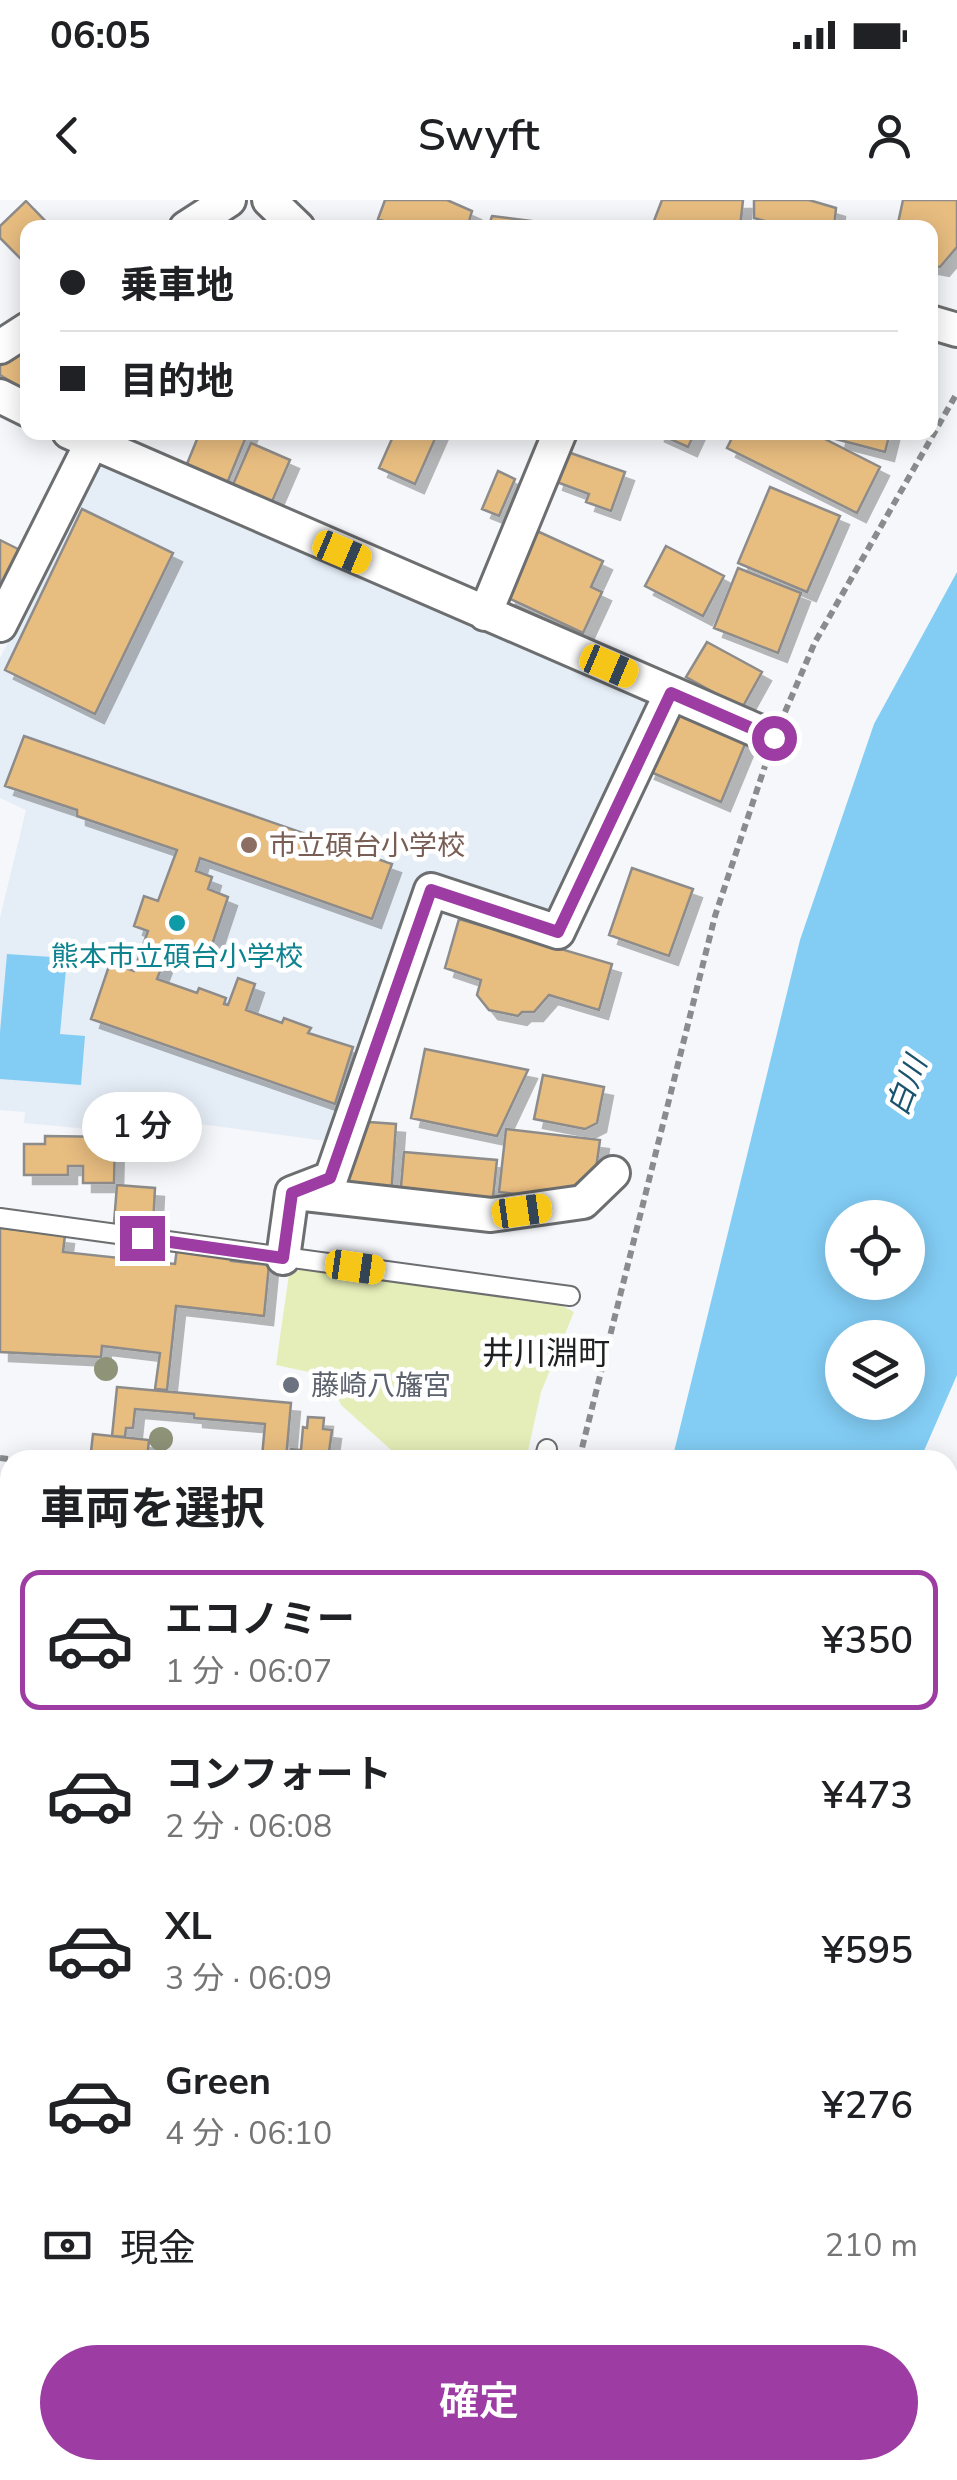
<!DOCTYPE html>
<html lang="ja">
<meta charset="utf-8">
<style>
body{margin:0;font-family:"Nunito Sans","Noto Sans JP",sans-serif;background:#f2f2f2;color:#202124;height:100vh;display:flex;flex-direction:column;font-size:38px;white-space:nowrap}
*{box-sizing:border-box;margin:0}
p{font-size:32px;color:#757577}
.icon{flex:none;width:55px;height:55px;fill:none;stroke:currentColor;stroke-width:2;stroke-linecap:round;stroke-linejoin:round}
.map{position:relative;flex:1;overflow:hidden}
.panel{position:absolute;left:0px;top:1250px;width:958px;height:1030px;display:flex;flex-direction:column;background:#fff;border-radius:30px 30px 0 0;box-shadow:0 5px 25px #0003}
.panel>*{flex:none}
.top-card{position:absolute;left:20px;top:20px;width:918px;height:220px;border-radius:20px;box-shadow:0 5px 25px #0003;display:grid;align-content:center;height:220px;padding:0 40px;background:#fff}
.controls{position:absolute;left:825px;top:1000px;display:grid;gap:20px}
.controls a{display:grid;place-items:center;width:100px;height:100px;border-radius:50%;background:#fff;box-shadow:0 5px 25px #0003;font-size:50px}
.end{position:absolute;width:45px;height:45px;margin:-22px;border:12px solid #9d3da4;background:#fff;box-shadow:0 0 0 5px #fff}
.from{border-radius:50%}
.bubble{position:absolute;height:70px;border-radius:35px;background:#fff;box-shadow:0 5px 25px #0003;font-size:32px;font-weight:600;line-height:70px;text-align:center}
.car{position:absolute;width:30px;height:60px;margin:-30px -15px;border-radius:12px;box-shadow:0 0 8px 2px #0007;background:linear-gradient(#f5c518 24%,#345 0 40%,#f5c518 0 76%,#345 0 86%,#f5c518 0)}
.top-card b{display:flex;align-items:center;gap:35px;height:95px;font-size:38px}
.top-card b+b{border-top:2px solid #e0e0e0}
.top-card i{width:25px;height:25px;background:#202124}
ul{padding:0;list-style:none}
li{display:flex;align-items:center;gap:30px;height:140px;margin:0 20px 15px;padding:0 20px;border:5px solid transparent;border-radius:20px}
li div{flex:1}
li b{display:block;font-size:38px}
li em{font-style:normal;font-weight:600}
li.active{border-color:#9d3da4}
li>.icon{width:90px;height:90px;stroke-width:1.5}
h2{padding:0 40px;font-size:45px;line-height:120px}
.pay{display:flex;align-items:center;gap:25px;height:110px;padding:0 40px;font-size:38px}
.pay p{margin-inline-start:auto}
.action{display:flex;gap:20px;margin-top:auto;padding:20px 40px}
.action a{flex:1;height:115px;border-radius:60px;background:#9d3da4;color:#fff;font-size:40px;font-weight:600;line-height:115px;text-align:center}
.status{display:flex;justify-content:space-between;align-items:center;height:70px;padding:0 50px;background:#fff;direction:ltr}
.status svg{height:28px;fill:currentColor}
header{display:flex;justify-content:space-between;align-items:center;height:130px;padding:0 40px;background:#fff;font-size:45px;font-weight:600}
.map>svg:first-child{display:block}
.built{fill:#e5edf6}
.green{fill:#e5eeb8}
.water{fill:#83cdf5;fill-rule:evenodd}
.building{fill:#e8bd80;stroke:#8e8c8a;stroke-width:2.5;filter:url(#shadow)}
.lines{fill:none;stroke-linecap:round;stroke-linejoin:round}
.lane-casing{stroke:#6c6e70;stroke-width:22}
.street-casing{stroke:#6c6e70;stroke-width:38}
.secondary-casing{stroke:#6c6e70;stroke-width:50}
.path{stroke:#8a8b8d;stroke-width:6;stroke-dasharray:8 5;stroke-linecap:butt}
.lane{stroke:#fff;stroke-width:18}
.street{stroke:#fff;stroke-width:32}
.secondary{stroke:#e2eff9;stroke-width:45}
.tree{fill:#8f9378}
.route{stroke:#9d3da4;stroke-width:12}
.education-dot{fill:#8d6e63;stroke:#fff;stroke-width:4}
.culture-dot{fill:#0f9aa8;stroke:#fff;stroke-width:4}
.worship-dot{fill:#6b7280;stroke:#fff;stroke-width:4}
.labels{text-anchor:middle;stroke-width:9;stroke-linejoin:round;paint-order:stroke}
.education-label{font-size:28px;fill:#785e54;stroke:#fff;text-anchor:start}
.culture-label{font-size:28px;fill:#0d838f;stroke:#fff}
.worship-label{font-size:28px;fill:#5b616d;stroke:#fff;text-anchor:start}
.water-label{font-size:30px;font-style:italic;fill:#19536d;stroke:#fff}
.quarter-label{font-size:32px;fill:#202122;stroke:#fff}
</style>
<div class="status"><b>06:05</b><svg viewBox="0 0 49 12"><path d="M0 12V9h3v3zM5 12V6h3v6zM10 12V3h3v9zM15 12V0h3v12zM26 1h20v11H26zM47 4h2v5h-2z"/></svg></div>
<header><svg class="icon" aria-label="back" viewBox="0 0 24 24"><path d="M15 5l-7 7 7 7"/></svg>Swyft<svg class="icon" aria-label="person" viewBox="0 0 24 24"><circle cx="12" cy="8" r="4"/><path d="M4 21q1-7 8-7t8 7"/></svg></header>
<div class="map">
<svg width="957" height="2280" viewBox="0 0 957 2280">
<defs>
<filter id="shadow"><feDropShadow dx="9" dy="9" stdDeviation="0" flood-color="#0004"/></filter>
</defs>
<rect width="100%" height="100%" fill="#f5f7fa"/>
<!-- built -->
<path class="built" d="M118 264 659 507 556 715 431 680 334 942 133 915 131 933 24 923 25 912 0 910V718L26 610 0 598V458L100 268Z"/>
<!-- green -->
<path class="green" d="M306 1067 555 1102 574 1112 541 1192 526 1260 399 1257 341 1205 328 1176 276 1165 289 1074Z"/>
<!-- water -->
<path class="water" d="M957 372V1175L920 1260H672L800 740 874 524ZM842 1018H908V1082H842ZM842 1138H908V1202H842Z
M7 754 67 758 60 834 85 836 81 885 0 879V832Z
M77 2270H329L323 2280H71Z"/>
<!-- building -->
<path class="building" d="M385 0H447L472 11 467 28H402L378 19Z
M662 0H743L740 28 652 26Z
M754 0H809L836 8 834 28H791L754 18Z
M903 0H957V47L940 67 930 65V28H897Z
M26 1 52 28H28V66L0 38V26Z
M492 16 563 25 488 28Z
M7 148 28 161 25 190 0 175V160Z
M200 232H248L223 293 182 276Z
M395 232H438L415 284 379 268Z
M655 232H695L688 247Z
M735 232H811L880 267 857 313 727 248Z
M838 232H890L885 252 836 239Z
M251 243 290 260 267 313 228 296Z
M565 251 625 272 611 311 586 302 589 294 554 281Z
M498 271 515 279 499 316 482 309Z
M770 287 840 316 807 392 738 363Z
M82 309 173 353 95 514 5 470Z
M537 331 603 361 591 387 602 392 583 433 506 397Z
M0 340 22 351 0 395Z
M666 346 724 376 703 416 645 386Z
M738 368 801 393 778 453 714 428Z
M707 442 762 472 742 508 686 477Z
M674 506 748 537 721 602 646 570Z
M24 536 392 664 372 719 200 658 196 671 212 677 208 689 228 697 209 754 172 740 157 779 197 793 199 788 226 798 224 804 228 805 238 778 255 784 246 810 282 823 284 818 311 828 308 833 353 847 335 904 91 819 110 763 134 771 148 731 134 726 144 696 158 701 177 650 77 616V610L5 586Z
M632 668 693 689 669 756 609 735Z
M459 719 612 764 599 810 549 795 534 812H522L518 816 489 810 477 795 481 780 445 768Z
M425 849 528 870 497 936 411 918Z
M543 875 604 887 597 923 585 929 534 919Z
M355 921 396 924 391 997 340 989Z
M506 929 600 940 594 983 532 996 499 992Z
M45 936 115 937 114 983H83V966H68V975H24V944H45Z
M404 952 497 960 492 1007 400 998Z
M117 985 155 988 153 1026 114 1023Z
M0 1028 65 1035 63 1052 175 1064 177 1048 232 1055 231 1061 269 1065 264 1116 176 1106 167 1190 155 1189 160 1153 102 1146 101 1157 0 1152Z
M117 1187 291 1203 286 1259 262 1257 265 1224 194 1218V1214L135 1209 133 1228H126L125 1237 112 1236Z
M308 1217 324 1218 323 1229 332 1230 329 1252 356 1255 355 1260H276H290L291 1249 301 1250 303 1227 307 1228Z
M93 1234 149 1240 147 1260H90Z
M0 1394 10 1395V1441L0 1439Z
M0 1578 8 1579 5 1617 0 1616Z
M0 1721 10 1722V1801L0 1800Z
M957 1922V2027L948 2034V1929Z
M10 2098V2151L0 2144V2111Z
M948 2119 957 2133V2168L950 2173 948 2169Z
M743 2270H771L779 2280H729Z
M897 2270H928L935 2280H883Z"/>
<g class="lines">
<defs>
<path id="lane" d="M0 1018 570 1096
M544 1260 547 1249
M0 1319 10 1320
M0 1459 10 1460"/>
<path id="street" d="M269 0 298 28
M186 28 229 0
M930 122 957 130
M0 147 28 129
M0 196 28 210
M69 232 671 493 558 732 431 690 331 978 292 993 283 1058
M485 414 560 232
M0 425 91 244
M671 493 774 538
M296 993 491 1015 583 1002 613 973
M948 1649 957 1628
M948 1672 957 1685
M948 2078 957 2090
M948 2206 957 2199
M814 2270 821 2280
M616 2280 622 2270
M850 2280 863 2270"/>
<path id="secondary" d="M0 2195 10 2201
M116 2270 131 2280"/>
</defs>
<!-- lane casing -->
<use href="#lane" class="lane-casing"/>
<!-- street casing -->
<use href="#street" class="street-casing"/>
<!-- secondary casing -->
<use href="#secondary" class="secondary-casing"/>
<!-- path -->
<path class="path" d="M785 512 815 442 957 193
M0 1258 16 1260
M579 1260 715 716 765 566
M948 1519 957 1498
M549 2280 555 2270"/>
<!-- lane -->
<use href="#lane" class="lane"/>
<!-- street -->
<use href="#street" class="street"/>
<!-- secondary -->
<use href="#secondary" class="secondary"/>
</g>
<!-- trees -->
<g class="tree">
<circle cx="106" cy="1169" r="12"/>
<circle cx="161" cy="1239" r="12"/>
</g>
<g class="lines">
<!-- route -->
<path class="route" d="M142 1038 283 1058 292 993 330 978 431 690 558 732 671 493 774 538"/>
</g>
<!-- markers -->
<circle class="education-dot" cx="249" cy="645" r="10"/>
<circle class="culture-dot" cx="177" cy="723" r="10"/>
<circle class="worship-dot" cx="291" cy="1185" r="10"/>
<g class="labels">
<!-- education labels -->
<g class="education-label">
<text x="269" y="655">市立碩台小学校</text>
</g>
<!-- culture labels -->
<g class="culture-label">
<text x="177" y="766">熊本市立碩台小学校</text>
</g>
<!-- worship labels -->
<g class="worship-label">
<text x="311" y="1195">藤崎八旛宮</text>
</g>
<!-- water labels -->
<g class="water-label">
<text transform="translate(907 886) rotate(-69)" y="10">白川</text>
</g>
<!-- quarter labels -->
<g class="quarter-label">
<text x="546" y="1164">井川淵町</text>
</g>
</g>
</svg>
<div class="controls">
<a><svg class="icon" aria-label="locate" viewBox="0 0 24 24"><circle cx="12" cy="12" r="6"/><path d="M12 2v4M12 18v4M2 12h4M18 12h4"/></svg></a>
<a><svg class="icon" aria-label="layers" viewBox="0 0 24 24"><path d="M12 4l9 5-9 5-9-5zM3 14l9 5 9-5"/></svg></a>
</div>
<i class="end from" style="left:774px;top:538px"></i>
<i class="end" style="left:142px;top:1038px"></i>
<div class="bubble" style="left:82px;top:892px;width:120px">1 分</div>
<i class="car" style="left:342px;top:352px;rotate:113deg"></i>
<i class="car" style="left:609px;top:466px;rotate:113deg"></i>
<i class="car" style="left:522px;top:1011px;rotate:82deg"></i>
<i class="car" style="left:355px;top:1067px;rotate:98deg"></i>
<div class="top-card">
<b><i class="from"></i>乗車地</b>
<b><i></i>目的地</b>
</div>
<section class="panel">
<h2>車両を選択</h2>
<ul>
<li class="active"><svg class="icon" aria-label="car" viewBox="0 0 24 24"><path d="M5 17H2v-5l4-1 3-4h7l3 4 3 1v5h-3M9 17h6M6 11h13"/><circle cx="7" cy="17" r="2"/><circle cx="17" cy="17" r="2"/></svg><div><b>エコノミー</b><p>1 分 · 06:07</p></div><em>¥350</em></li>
<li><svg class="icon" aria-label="car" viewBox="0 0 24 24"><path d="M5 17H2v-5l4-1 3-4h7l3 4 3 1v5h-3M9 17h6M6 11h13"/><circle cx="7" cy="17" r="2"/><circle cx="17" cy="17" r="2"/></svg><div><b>コンフォート</b><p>2 分 · 06:08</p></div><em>¥473</em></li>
<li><svg class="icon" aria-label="car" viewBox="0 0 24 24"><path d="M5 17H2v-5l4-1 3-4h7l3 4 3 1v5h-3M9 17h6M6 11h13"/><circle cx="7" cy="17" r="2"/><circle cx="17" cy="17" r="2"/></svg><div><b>XL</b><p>3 分 · 06:09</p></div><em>¥595</em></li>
<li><svg class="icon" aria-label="car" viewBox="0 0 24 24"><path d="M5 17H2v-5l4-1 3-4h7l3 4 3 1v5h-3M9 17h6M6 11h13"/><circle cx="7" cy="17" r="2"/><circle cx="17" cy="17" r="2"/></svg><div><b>Green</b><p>4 分 · 06:10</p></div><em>¥276</em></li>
</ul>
<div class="pay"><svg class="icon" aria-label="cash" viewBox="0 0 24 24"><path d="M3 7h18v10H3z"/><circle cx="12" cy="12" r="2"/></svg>現金<p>210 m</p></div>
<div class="action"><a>確定</a></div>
</section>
</div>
